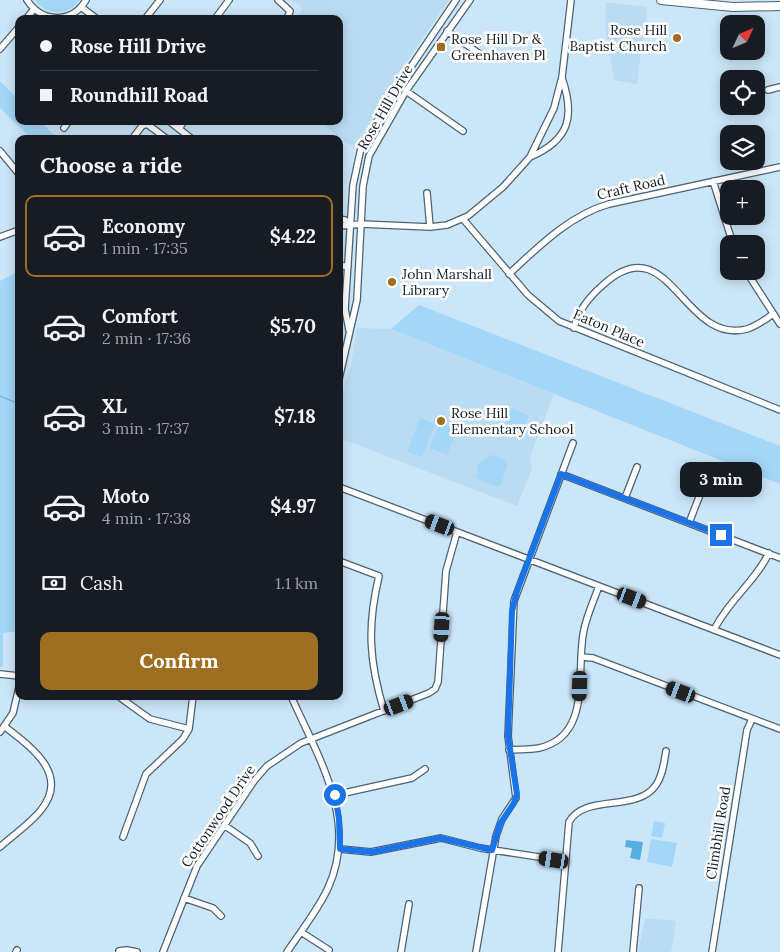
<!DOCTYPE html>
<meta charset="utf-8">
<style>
body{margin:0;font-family:Lora,serif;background:#242831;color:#f1f3f6;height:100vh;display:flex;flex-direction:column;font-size:19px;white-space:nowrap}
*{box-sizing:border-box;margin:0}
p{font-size:16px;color:#9ea1a6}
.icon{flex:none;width:28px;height:28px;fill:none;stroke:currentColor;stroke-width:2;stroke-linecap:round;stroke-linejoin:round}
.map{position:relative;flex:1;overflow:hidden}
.panel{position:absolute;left:15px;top:135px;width:328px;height:565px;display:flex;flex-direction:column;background:#171b24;border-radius:10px;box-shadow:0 2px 12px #0003}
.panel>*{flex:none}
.top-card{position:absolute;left:15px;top:15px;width:328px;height:110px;border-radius:10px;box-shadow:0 2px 12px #0003;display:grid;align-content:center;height:110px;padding:0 25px;background:#171b24}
.needle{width:32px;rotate:46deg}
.fabs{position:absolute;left:720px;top:15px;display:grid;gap:10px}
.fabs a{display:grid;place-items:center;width:45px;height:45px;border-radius:10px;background:#171b24;box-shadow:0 2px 12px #0003;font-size:25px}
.end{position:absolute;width:22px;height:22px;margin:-11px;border:6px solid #1a73e8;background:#fff;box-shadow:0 0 0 2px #fff}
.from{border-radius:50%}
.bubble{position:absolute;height:35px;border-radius:10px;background:#171b24;box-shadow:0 2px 12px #0003;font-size:16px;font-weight:700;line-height:35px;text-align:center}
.car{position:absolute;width:15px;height:30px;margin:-15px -8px;border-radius:6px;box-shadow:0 0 4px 1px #0007;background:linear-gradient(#222 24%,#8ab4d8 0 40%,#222 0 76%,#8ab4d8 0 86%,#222 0)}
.top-card b{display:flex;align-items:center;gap:18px;height:48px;font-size:19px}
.top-card b+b{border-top:1px solid #363941}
.top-card i{width:12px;height:12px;background:#f1f3f6}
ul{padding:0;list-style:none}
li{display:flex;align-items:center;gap:15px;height:82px;margin:0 10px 8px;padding:0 15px;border:2px solid transparent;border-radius:10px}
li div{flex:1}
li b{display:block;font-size:19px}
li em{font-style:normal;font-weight:700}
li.active{border-color:#9e6f21}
li>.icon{width:45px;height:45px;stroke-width:1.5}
h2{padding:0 25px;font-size:22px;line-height:60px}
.pay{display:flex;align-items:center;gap:12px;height:55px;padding:0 25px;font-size:19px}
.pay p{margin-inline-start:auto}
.button{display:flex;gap:10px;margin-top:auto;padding:10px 25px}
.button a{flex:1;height:58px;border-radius:10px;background:#9e6f21;color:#fff;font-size:20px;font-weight:700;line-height:58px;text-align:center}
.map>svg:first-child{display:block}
.built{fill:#badcf3}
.green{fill:#a3d6f7}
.water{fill:#59aee1}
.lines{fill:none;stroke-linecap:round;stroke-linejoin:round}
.stream{stroke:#59aee1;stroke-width:1}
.minor-casing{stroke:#4b6373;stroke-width:8}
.major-casing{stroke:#4b6373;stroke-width:10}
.minor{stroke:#fff;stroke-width:5.5}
.major{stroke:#fff;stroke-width:8}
.route{stroke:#1a73e8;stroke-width:6}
.poi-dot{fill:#9e6f21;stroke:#fff;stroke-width:2}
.labels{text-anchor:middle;stroke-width:5;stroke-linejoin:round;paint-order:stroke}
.poi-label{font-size:14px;fill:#141e24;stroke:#fff;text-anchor:start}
.street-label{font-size:14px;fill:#141e24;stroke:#fff}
</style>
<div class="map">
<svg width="780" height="952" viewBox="0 0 780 952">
<rect width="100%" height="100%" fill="#cbe6f8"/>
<!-- built -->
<path class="built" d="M291 0H449L399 72 354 148 319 121H339V19H296L303 9Z
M606 2 647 7 637 84 614 80 605 27Z
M357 328 391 329 554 394 530 457 532 469 517 506 339 438V403L351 366Z
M645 918 676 921 671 952H638Z"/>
<!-- green -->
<path class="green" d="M35 0H80C69 16 45 15 35 0Z
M0 81 19 100V121H40L55 136 54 139H32L0 108Z
M19 271V631L3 633V667H0V281Z
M419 305 780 446V484L391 329Z
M512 408 529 416 522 434C513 435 508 432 505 422Z
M420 418 435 424 422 457 407 452Z
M440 422 457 429 447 455 430 448Z
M491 455 500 457 508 463 501 485 497 487 476 478 479 463Z
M654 821 665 823 662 838 651 836Z
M651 839 677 843 672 867 647 862Z"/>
<!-- water -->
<path class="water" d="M626 840 643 842 640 860 630 858 632 848 625 847Z"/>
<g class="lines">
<!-- stream -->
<path class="stream" d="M0 396 19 404"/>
<defs>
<path id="minor" d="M27 0C42 23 72 24 86 0
M278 0 290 11 287 19
M81 7 97 19
M26 19 34 9
M145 19 160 0
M215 19 229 0
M447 31 484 57 495 58
M0 49 19 27
M768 90 780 87
M406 91 463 131
M169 121 192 139
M64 128 69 121
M179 129 184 121
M132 139 142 126 147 124 167 139
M0 151 19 174
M530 157C570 140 575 116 562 78
M713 181 733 244
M427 193 430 227
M339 219 345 220 351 224
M463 219 528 295 559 321 780 410
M339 226 361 224 430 227 447 225 468 216 503 187 530 157 554 108 562 77 571 0
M0 237 19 230
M339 265 348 267
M746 271 780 324
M509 274C538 247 570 215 609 204L780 167
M574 328C578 310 590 296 604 284 670 225 683 346 747 329 757 326 765 320 773 314
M349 330 345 309 353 185 361 148 402 80 456 0
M339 379 357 300 363 186 369 156 406 91 470 0
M561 474 780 558
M339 487 780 655
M625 498 637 467
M689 523 701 492
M339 561 379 576C367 626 369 661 384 711
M714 630C728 601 755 582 769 553
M581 657 593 658 780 729
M0 674 19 676
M118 696 150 719 189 729
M0 732 13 713 19 687
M509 750C519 749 529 750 539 748 588 737 578 682 582 644 583 624 592 605 599 586
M335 795 412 778 425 769
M224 825 250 843 258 856
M123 837 146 774 183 739 189 729 193 696
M0 847C13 835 30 824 41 810 70 774 31 747 4 726
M340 849 371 852 441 838 480 848 565 861
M184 898 213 908 221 916
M301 932 329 950
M119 951 127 950 137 952
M16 952 17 950
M163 952 197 866 254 781 267 766 301 743 429 693 435 689 438 682 446 571 457 532
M287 952C301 931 318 910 328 888 359 821 318 757 291 696
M401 952 409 904
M476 952 496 836 502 819 516 798 508 736 514 601 573 443
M558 952 569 822C585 793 637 813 656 785 663 775 664 762 666 751
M633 952 639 888
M712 952 747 730 752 719"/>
<path id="major" d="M661 0 733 7 780 6"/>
</defs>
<!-- minor casing -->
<use href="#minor" class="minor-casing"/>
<!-- major casing -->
<use href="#major" class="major-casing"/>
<!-- minor -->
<use href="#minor" class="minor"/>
<!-- major -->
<use href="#major" class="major"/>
</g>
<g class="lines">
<!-- route -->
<path class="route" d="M335 795 339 819 340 849 372 852 440 838 492 850 500 824 514 803 517 794 508 736 512 611 517 591 561 474 721 535"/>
</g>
<!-- markers -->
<g class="poi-dot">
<circle cx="677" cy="38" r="5"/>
<rect x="436" y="42" width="10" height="10" rx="2.5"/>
<circle cx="392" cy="282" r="5"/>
<circle cx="441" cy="421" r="5"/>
</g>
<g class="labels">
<!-- poi labels -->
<g class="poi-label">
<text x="667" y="35" text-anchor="end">Rose Hill<tspan x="667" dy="16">Baptist Church</tspan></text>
<text x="451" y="44">Rose Hill Dr &amp;<tspan x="451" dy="16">Greenhaven Pl</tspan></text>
<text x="402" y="279">John Marshall<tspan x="402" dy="16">Library</tspan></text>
<text x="451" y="418">Rose Hill<tspan x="451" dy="16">Elementary School</tspan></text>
</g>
<!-- street labels -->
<g class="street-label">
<text transform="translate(385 107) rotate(-60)" y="5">Rose Hill Drive</text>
<text transform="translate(631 187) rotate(-13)" y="5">Craft Road</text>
<text transform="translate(609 328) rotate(23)" y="5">Eaton Place</text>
<text transform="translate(218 816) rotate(-56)" y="5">Cottonwood Drive</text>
<text transform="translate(718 833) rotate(-81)" y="5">Climbhill Road</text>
</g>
</g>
</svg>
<div class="fabs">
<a><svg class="needle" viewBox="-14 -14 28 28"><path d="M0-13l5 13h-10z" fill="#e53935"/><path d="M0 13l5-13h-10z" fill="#9ea1a6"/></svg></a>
<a><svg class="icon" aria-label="locate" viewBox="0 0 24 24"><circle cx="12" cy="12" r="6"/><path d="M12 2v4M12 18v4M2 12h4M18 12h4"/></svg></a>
<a><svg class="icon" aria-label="layers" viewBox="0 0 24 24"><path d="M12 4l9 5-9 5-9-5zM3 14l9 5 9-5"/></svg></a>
<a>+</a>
<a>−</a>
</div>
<i class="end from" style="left:335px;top:795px"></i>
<i class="end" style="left:721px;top:535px"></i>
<div class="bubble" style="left:680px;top:462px;width:82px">3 min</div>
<i class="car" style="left:440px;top:525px;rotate:291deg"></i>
<i class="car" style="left:632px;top:598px;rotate:111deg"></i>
<i class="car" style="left:442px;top:627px;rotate:184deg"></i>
<i class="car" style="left:580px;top:686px;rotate:182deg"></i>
<i class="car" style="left:681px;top:692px;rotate:291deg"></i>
<i class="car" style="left:399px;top:705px;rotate:69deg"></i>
<i class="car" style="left:554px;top:860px;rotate:279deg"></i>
<div class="top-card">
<b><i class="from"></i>Rose Hill Drive</b>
<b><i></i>Roundhill Road</b>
</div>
<section class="panel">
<h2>Choose a ride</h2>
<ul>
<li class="active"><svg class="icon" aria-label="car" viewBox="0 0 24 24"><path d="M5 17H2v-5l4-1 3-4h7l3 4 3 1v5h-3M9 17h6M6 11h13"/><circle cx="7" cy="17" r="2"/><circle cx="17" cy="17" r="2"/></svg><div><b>Economy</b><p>1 min · 17:35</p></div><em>$4.22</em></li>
<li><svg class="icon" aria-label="car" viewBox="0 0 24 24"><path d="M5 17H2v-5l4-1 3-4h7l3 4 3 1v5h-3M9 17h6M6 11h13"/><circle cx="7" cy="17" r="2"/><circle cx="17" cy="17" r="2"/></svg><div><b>Comfort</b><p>2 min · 17:36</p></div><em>$5.70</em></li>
<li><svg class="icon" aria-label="car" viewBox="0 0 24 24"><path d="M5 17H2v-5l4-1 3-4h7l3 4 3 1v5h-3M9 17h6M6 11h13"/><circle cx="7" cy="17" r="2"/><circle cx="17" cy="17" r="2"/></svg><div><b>XL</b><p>3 min · 17:37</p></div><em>$7.18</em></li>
<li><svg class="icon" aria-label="car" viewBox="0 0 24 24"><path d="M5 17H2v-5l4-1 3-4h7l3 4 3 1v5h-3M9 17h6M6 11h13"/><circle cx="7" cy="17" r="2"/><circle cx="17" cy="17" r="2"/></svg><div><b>Moto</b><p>4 min · 17:38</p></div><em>$4.97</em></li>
</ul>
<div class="pay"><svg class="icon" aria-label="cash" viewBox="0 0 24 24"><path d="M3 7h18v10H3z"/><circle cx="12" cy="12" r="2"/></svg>Cash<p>1.1 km</p></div>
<div class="button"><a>Confirm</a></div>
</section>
</div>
